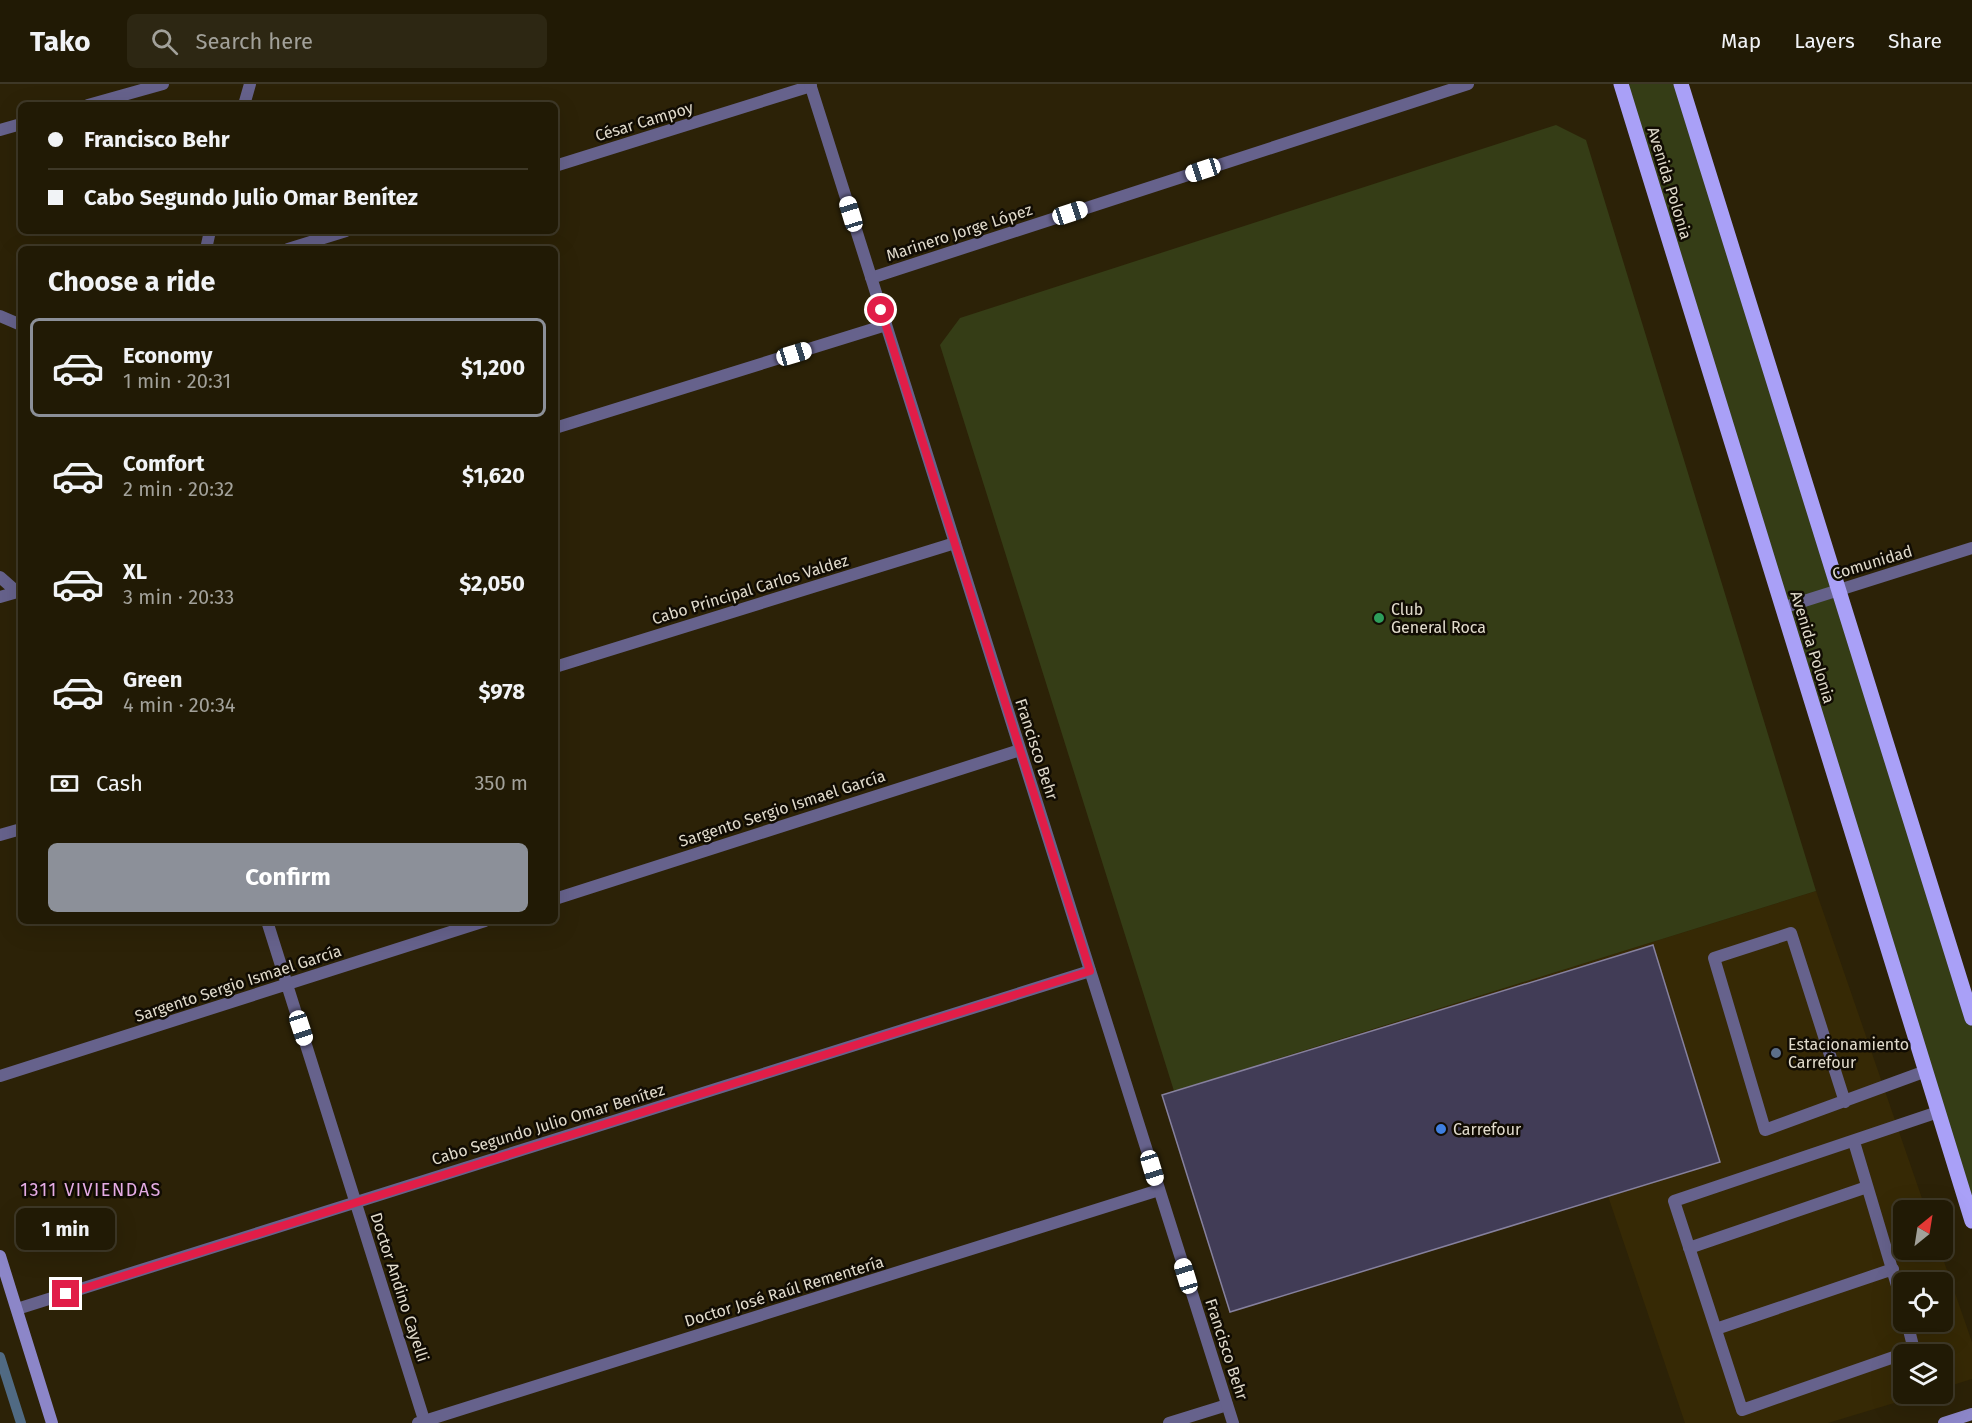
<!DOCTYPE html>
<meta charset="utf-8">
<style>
body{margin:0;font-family:"Fira Sans",sans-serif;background:#2d2713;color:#f1f3f6;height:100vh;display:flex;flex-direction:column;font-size:22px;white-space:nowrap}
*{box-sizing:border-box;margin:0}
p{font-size:20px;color:#a2a19a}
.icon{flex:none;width:33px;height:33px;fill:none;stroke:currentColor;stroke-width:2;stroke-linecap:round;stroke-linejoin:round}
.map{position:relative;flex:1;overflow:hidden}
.side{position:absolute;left:18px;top:162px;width:540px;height:678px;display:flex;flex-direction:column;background:#211a05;border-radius:9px;box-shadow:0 6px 24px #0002,0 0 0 2px #3e3827}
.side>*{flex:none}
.banner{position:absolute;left:18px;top:18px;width:540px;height:132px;border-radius:9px;box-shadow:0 6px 24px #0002,0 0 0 2px #3e3827;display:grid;align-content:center;height:132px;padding:0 30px;background:#211a05}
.needle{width:39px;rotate:30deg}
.fabs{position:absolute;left:1893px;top:1116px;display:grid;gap:12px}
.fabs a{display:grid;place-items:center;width:60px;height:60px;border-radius:9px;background:#211a05;box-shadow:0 6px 24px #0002,0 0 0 2px #3e3827;font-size:30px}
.end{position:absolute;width:27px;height:27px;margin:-14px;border:8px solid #e11d48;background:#fff;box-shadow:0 0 0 3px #fff}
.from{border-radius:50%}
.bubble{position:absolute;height:42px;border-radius:9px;background:#211a05;box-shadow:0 6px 24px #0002,0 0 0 2px #3e3827;font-size:20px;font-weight:700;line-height:42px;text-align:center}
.car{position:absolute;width:18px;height:36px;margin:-18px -9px;border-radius:8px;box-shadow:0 0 4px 2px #0007;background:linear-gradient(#fff 24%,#345 0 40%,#fff 0 76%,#345 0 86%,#fff 0)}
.banner b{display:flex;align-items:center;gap:21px;height:57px;font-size:22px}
.banner b+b{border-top:2px solid #3e3827}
.banner i{width:15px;height:15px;background:#f1f3f6}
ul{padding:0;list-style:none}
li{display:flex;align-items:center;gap:18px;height:99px;margin:0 12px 9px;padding:0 18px;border:3px solid transparent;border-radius:9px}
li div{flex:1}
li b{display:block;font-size:22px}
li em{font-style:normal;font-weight:700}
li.current{border-color:#8c9099}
li>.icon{width:54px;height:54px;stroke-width:1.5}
h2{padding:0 30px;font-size:27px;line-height:72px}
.pay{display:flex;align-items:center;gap:15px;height:66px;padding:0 30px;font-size:22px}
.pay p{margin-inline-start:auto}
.action{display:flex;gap:12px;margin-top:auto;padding:12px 30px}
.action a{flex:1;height:69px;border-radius:9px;background:#8c9099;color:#fff;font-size:24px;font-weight:700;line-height:69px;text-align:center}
header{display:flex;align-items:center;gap:36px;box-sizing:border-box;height:84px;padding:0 30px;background:#211a05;border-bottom:2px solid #3e3827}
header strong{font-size:28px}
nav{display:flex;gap:33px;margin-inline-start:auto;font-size:21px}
.search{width:420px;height:54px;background:#2d2713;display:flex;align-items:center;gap:15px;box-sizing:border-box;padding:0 21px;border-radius:9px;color:#a2a19a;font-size:22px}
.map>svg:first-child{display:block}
.built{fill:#362905;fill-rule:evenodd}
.green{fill:#353d16}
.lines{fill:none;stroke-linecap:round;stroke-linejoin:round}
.stream{stroke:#506a83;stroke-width:10}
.building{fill:#413c56;stroke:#86819e;stroke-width:1.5}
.service{stroke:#66628c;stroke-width:12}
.minor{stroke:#66628c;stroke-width:12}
.tertiary{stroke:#66628c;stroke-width:12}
.secondary{stroke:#8c86c8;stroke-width:12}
.primary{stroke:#a9a0f7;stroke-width:15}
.route{stroke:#e11d48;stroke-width:8}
.leisure-dot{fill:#2e9e5b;stroke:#110c03;stroke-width:2}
.service-dot{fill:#5c6f8a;stroke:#110c03;stroke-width:2}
.shop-dot{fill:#3f7fe0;stroke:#110c03;stroke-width:2}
.labels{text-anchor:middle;stroke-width:5;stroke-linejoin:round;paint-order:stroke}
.street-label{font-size:16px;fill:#e1dbcc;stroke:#110c03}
.poi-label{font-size:16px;fill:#e1dbcc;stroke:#110c03;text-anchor:start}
.neighbourhood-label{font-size:18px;letter-spacing:1.5px;fill:#e5ace5;stroke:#110c03}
</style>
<header>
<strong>Tako</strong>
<div class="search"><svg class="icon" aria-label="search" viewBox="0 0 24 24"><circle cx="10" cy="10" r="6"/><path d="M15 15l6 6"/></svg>Search here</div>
<nav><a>Map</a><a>Layers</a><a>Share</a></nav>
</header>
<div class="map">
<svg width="1972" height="1339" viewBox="0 0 1972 1339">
<rect width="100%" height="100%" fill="#2c2207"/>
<!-- built -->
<path class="built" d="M1816 807 1926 1126H1904V1166H1940L1972 1258V1295L1943 1304 1942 1270H1904V1310H1924L1828 1339H1685L1608 1112 1230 1228 1162 1011ZM1904 1198H1942V1238H1904Z"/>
<!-- green -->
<path class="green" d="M1621 0H1681L1972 934V1137Z
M1556 41 1586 56 1816 807 1174 1007 940 261 960 234Z"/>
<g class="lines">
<!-- stream -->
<path class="stream" d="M0 1273 21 1339"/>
</g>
<!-- building -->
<path class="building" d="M1653 861 1720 1078 1230 1228 1162 1011Z"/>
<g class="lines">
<!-- service -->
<path class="service" d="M1845 1018 1791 849 1714 874 1765 1046 1926 987
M1854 1058 1904 1225
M1689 1164 1867 1103
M1907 1238 1914 1266 1742 1326 1674 1117 1938 1028
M1716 1245 1893 1185"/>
<!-- minor -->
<path class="minor" d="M88 21 163 0
M244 21 250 0
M0 46 21 40
M555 82 811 2
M206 165 210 147
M288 165 346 147
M0 232 21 241
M555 344 886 241
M0 493 17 508
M0 513 21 507
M1782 524 1972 464
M555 583 955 459
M0 751 21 745
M555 815 1020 666
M267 837 425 1339
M0 992 485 837
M17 1225 1090 887
M418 1339 1159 1106
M1169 1339 1227 1321"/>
<!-- tertiary -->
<path class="tertiary" d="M810 0 1233 1339
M871 194 1468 0"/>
<!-- secondary -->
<path class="secondary" d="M0 1172 52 1339
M1944 1339 1972 1330"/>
<!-- primary -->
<path class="primary" d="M1621 0 1972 1137
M1681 0 1972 934"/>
</g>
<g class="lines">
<!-- route -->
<path class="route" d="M66 1210 1090 887 881 226"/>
</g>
<!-- markers -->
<circle class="leisure-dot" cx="1379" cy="534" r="6"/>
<circle class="service-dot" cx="1776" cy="969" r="6"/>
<circle class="shop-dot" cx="1441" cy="1045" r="6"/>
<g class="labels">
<!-- street labels -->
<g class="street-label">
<text transform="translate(644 37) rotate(-17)" y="6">César Campoy</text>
<text transform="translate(1670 99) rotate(73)" y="6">Avenida Polonia</text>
<text transform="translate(959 148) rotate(-18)" y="6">Marinero Jorge López</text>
<text transform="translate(1872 478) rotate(-17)" y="6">Comunidad</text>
<text transform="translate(750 505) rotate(-17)" y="6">Cabo Principal Carlos Valdez</text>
<text transform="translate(1813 563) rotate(73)" y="6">Avenida Polonia</text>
<text transform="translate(1037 665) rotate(72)" y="6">Francisco Behr</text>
<text transform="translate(782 724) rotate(-18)" y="6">Sargento Sergio Ismael García</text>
<text transform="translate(238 899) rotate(-18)" y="6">Sargento Sergio Ismael García</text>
<text transform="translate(548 1040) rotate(-17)" y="6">Cabo Segundo Julio Omar Benítez</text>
<text transform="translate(400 1203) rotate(72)" y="6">Doctor Andino Cayelli</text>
<text transform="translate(784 1207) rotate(-17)" y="6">Doctor José Raúl Rementería</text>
<text transform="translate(1227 1265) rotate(72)" y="6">Francisco Behr</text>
</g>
<!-- poi labels -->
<g class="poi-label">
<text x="1391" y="531">Club<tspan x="1391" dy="18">General Roca</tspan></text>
<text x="1788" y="966">Estacionamiento<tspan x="1788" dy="18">Carrefour</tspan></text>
<text x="1453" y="1051">Carrefour</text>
</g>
<!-- neighbourhood labels -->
<g class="neighbourhood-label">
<text x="91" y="1112">1311 VIVIENDAS</text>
</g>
</g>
</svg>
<div class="fabs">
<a><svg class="needle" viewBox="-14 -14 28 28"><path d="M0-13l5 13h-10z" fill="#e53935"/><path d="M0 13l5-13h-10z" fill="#a2a19a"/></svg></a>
<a><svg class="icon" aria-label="locate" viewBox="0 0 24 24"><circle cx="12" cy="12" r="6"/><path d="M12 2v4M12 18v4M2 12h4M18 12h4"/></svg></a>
<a><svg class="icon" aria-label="layers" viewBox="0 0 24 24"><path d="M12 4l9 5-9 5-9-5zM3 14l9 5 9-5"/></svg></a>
</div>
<i class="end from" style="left:881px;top:226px"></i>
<i class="end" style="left:66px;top:1210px"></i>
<div class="bubble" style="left:16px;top:1124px;width:99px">1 min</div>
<i class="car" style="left:1203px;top:86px;rotate:252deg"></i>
<i class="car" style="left:1070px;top:129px;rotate:72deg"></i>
<i class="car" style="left:851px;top:130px;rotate:343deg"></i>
<i class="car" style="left:794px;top:270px;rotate:73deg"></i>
<i class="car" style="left:301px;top:944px;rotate:162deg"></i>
<i class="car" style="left:1152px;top:1084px;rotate:163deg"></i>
<i class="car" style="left:1186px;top:1192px;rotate:343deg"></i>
<div class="banner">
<b><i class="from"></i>Francisco Behr</b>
<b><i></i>Cabo Segundo Julio Omar Benítez</b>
</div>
<section class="side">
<h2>Choose a ride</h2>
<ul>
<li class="current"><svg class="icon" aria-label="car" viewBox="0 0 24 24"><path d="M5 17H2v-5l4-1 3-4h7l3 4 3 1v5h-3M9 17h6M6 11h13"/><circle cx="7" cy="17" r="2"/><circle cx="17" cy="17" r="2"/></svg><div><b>Economy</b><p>1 min · 20:31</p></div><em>$1,200</em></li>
<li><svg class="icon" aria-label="car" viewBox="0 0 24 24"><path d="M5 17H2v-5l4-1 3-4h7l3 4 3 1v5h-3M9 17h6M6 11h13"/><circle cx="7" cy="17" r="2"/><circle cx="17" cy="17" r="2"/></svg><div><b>Comfort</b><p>2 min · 20:32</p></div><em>$1,620</em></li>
<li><svg class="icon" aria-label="car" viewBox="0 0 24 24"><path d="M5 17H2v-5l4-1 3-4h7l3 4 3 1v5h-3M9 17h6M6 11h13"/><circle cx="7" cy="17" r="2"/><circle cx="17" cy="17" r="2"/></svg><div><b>XL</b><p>3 min · 20:33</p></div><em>$2,050</em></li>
<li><svg class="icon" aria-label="car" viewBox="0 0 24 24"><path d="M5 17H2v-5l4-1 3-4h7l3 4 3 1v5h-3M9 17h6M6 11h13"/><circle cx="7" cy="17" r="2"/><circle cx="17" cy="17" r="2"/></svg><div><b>Green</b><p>4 min · 20:34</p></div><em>$978</em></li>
</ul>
<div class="pay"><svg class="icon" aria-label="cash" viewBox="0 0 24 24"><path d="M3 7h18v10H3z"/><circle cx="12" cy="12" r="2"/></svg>Cash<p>350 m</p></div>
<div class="action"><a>Confirm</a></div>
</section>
</div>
